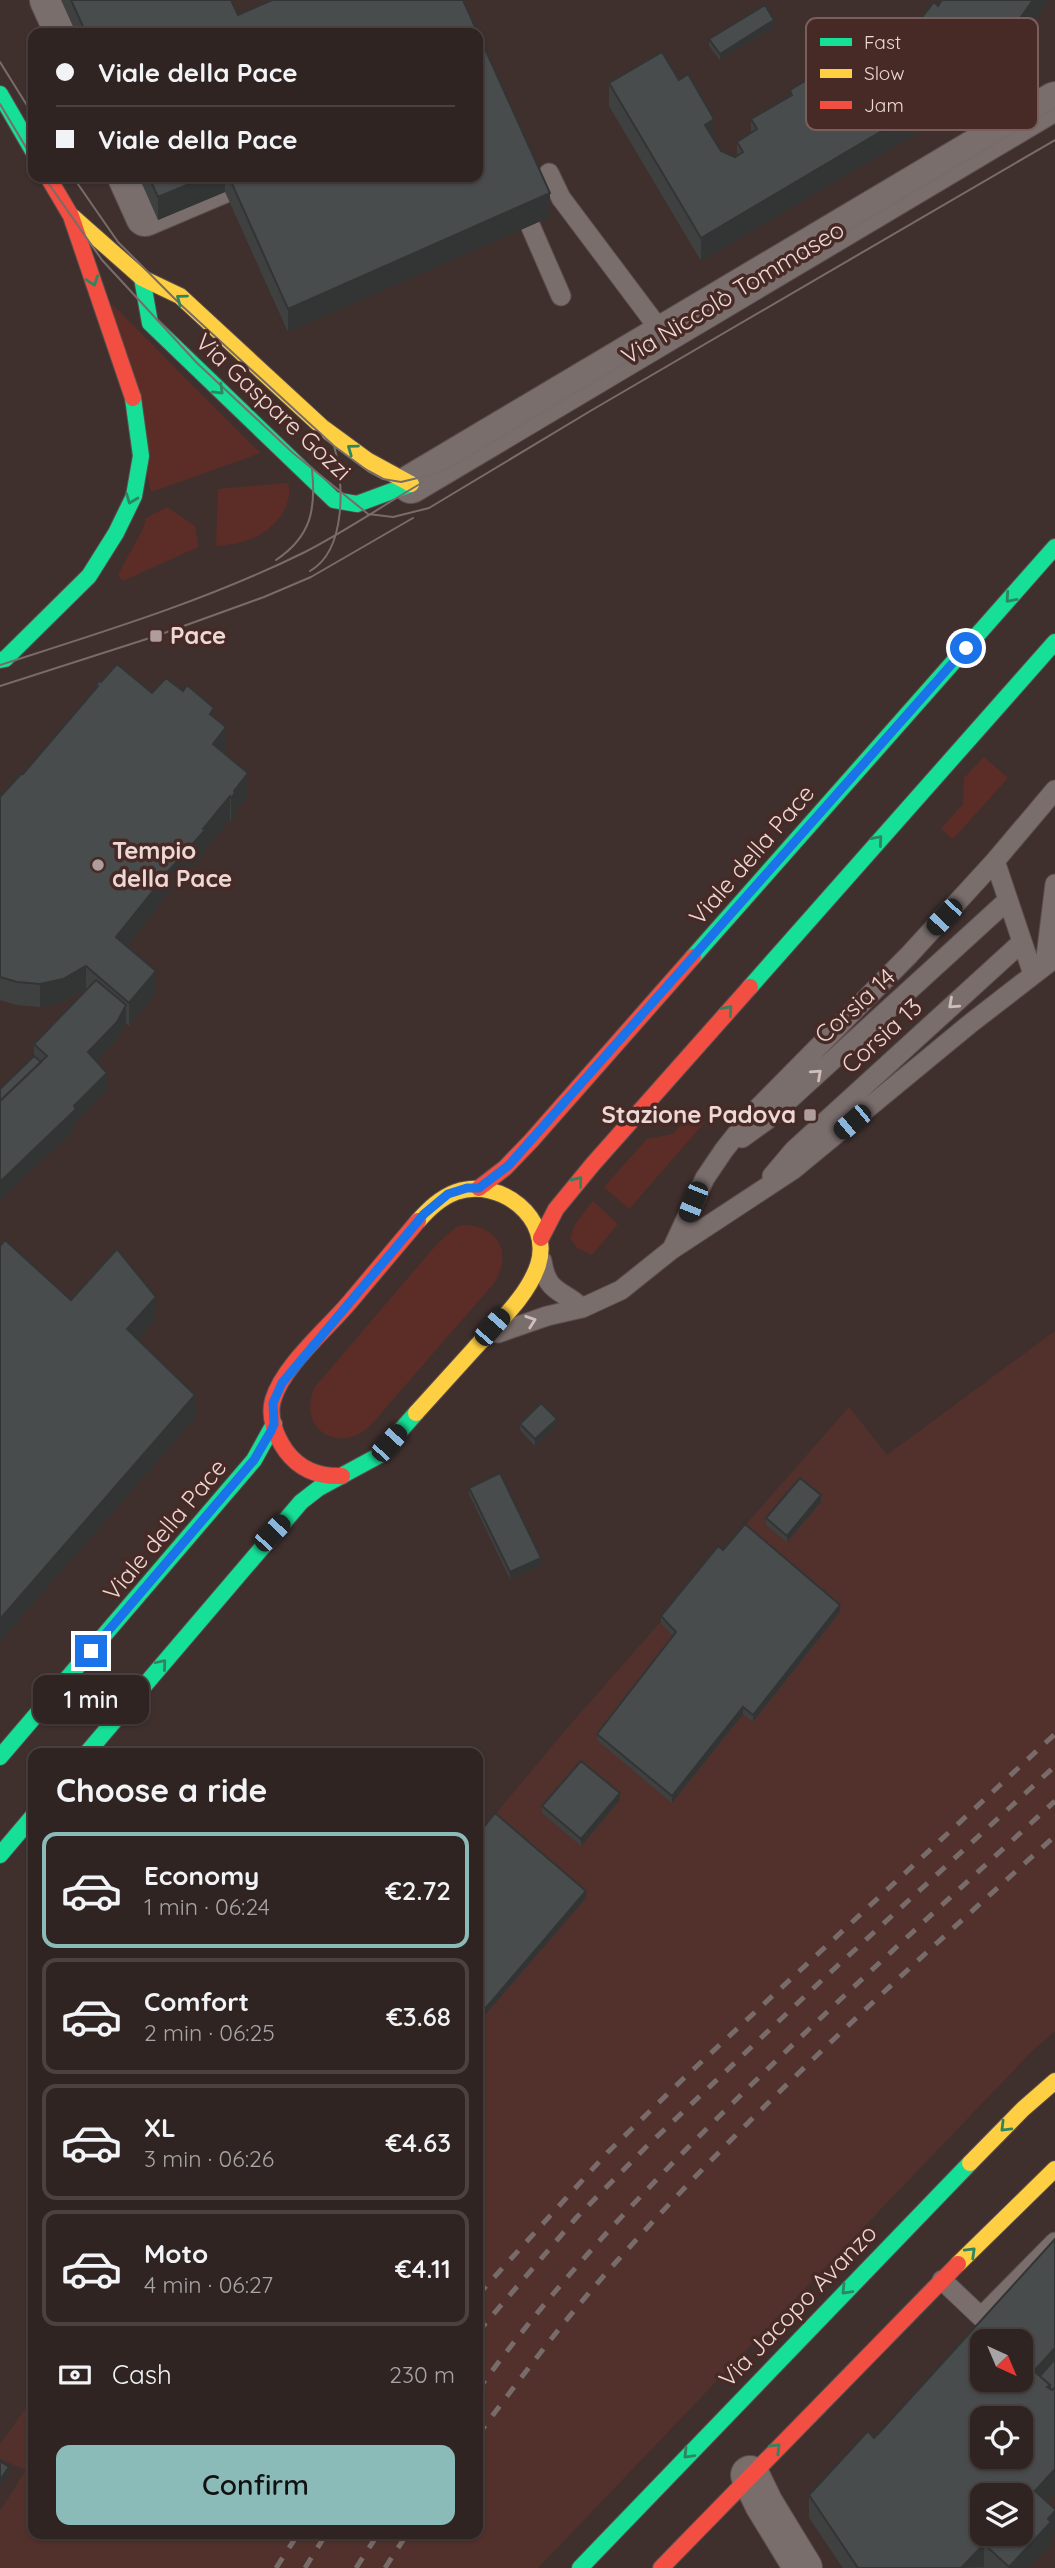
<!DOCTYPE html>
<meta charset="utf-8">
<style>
body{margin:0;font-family:Quicksand,sans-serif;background:#372c2a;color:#f1f3f6;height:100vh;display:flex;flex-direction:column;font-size:26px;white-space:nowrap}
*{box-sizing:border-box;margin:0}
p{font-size:23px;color:#a7a4a5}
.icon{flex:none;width:38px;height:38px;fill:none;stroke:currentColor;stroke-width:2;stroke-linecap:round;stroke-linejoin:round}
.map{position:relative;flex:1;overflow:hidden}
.panel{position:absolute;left:28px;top:1748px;width:455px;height:791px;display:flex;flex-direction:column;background:#2f2422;border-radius:14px;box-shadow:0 2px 5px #0004,0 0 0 2px #4a4140}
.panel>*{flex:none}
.banner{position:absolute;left:28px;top:28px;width:455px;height:154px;border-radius:14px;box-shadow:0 2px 5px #0004,0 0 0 2px #4a4140;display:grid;align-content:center;height:154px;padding:0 28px;background:#2f2422}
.needle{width:46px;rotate:136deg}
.buttons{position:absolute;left:970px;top:2329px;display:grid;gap:14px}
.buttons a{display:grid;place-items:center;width:63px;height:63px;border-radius:14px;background:#2f2422;box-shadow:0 2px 5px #0004,0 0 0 2px #4a4140;font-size:35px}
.end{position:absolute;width:32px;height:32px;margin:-16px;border:9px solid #1a73e8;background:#fff;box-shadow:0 0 0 4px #fff}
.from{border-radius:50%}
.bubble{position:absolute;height:49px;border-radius:14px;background:#2f2422;box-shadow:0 2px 5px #0004,0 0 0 2px #4a4140;font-size:23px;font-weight:600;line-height:49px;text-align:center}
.car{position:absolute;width:21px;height:42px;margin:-21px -10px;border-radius:9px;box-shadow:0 0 5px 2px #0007;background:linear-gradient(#222 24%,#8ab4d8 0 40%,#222 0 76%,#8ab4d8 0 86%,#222 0)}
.banner b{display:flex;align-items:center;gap:24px;height:66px;font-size:26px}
.banner b+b{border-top:2px solid #4a4140}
.banner i{width:18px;height:18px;background:#f1f3f6}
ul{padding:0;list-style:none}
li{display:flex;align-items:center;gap:21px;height:116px;margin:0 14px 10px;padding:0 14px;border:4px solid #4a4140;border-radius:14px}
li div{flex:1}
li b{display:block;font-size:26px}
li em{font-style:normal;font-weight:600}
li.current{border-color:#8bbbb9}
li>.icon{width:63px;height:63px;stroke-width:1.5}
h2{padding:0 28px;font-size:32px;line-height:84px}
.pay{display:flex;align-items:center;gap:18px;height:77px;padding:0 28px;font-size:26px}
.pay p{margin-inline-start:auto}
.primary-button{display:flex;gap:14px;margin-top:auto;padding:14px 28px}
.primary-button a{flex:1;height:80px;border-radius:14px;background:#8bbbb9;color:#111;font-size:28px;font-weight:600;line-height:80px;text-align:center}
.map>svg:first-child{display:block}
.built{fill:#52312c}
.green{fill:#5c2d27}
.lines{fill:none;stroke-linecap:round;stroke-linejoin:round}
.lane-casing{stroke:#5c4e4d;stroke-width:21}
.street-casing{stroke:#5c4e4d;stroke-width:40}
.fast-casing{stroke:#5c4e4d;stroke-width:18}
.slow-casing{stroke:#5c4e4d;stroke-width:18}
.jam-casing{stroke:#5c4e4d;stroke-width:18}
.lane{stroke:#7a6e6d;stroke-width:19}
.street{stroke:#7a6e6d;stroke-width:38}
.fast{stroke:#16e098;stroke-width:16}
.slow{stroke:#ffcf43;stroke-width:16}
.jam{stroke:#f24e42;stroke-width:16}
.tram{stroke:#786c6a;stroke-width:2}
.rail{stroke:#786c6a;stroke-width:5;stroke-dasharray:12 12;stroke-linecap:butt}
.wall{fill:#3f4141}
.shaded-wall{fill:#333535}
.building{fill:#494c4c;stroke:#333535;stroke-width:2;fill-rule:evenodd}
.oneway{stroke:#2e855f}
.oneway2{stroke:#d0bebb}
.route{stroke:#1a73e8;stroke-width:9}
.poi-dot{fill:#af9d9b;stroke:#472a26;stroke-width:2.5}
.labels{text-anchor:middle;stroke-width:7;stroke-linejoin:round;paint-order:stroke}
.street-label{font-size:24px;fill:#ecd8d5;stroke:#472a26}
.poi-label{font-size:24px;font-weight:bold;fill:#ecd8d5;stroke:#472a26;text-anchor:start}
.key{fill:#472a26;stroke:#795e5b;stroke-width:2}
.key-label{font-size:19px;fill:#ecd8d5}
</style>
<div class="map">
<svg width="1055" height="2568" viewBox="0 0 1055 2568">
<rect width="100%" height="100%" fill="#3f302e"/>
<!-- built -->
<path class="built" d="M1055 1331V2031L1032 2051 538 2568H0V2511L26 2470 0 2459V2444L33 2398V2534H478V1835L563 1733 849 1407 887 1455Z"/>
<!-- green -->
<path class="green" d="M111 303 249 442 261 453 151 492Z
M288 483C295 509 269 535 245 541 236 544 226 545 216 546L218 489Z
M167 507 195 526 198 547 123 581 118 575 144 527 146 518Z
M984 757 1008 778 953 839 941 829 963 804 964 778Z
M692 1112 704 1123 629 1209 604 1187 647 1139 673 1134Z
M593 1201 618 1224 592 1255 577 1248 570 1238 576 1223Z
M464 1225C499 1226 513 1254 494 1283L369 1427C337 1455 296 1427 315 1387L437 1244 456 1227Z"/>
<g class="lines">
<defs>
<path id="lane" d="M549 173 561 198 663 334
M520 202 561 296
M995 861 1033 974
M1045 965 1055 884
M742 1138 767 1120 1008 900
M772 1176 794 1150 1022 942
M672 1249 705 1178 724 1150 754 1112 909 955 995 861 1055 790
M542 1261C547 1294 562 1289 582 1308
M498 1333 547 1316 582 1308 621 1290 671 1250 794 1169 971 1023 1055 958
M942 2280 981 2317 1055 2242"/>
<path id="street" d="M49 0 64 33
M127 177 145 217 239 177
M411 484 1055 101
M750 2475 764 2504 803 2568"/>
<path id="fast" d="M0 94 33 151
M142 278 150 323 334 500 357 504 411 484
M0 660 5 659 89 576 116 533 134 496 141 456 133 398
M693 957 1055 547
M750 987 1055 642
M86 1754 301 1502 319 1488 378 1456 416 1413
M0 1757 254 1460 274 1424
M0 1855 33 1816
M580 2568 970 2163"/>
<path id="slow" d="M73 217 142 278 180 296 322 427 367 460 411 484
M416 1413C435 1392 454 1371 474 1349 496 1324 527 1298 538 1265 553 1218 500 1177 456 1192 440 1198 429 1209 418 1221
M970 2163 1023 2109 1055 2081
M958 2264 1055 2169"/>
<path id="jam" d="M48 177 71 216 133 398
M479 1188 505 1168 531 1141 693 957
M541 1238 556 1209 593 1164 750 987
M342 1476C319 1477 300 1470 286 1451 276 1437 268 1417 273 1400 283 1366 326 1330 349 1303 372 1276 395 1248 418 1221
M661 2568 958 2264"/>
</defs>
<!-- lane casing -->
<use href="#lane" class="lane-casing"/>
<!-- street casing -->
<use href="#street" class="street-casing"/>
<!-- fast casing -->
<use href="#fast" class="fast-casing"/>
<!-- slow casing -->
<use href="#slow" class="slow-casing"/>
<!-- jam casing -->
<use href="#jam" class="jam-casing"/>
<!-- lane -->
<use href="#lane" class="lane"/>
<!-- street -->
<use href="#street" class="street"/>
<!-- fast -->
<use href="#fast" class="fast"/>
<!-- slow -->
<use href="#slow" class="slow"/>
<!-- jam -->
<use href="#jam" class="jam"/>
<!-- tram -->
<path class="tram" d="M0 62 33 115
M0 104 33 159
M44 177 102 260 197 363 293 453 368 514 393 517 429 508 592 410 1055 140
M73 177 118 242 180 304 334 446 368 471 383 479 401 482 426 476 449 468 1055 108
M276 560C312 536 316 508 312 469
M310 571C347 550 344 481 334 446
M0 665C103 632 208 600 305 552 346 531 385 504 425 481
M0 686 156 636 264 597 311 577 413 518"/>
<!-- rail -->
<path class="rail" d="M478 2295 608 2152 684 2078 1055 1734
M478 2332 576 2218 645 2148 822 1980 1055 1766
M478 2390C566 2268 672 2161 780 2057 870 1970 963 1886 1055 1801
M478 2435C522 2376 567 2316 617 2261 753 2109 904 1972 1055 1836
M276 2568 298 2534
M305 2568 326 2534
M356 2568 378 2534
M385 2568 407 2534"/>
</g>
<!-- wall -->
<path class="wall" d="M61 0H231L238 15 272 0H463L550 193V217L288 332 225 192 158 220 139 177H478V33H76Z
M942 0H1049L990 84 968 103 701 261 609 106V83L679 80 721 151 735 157 737 156V142L751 133V119L790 96V90L840 68 860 61 919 26V21L938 6Z
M774 27 720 60 709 46V39Z
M101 682 152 693 214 717 226 750 224 753 248 796 235 812V816L231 821 230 819 205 850V853L157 906V909L127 946 156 994 129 1026 126 1023 117 1040 96 1061 107 1091 76 1122V1128L34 1056V1044L87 989H86L63 1002 40 1007 17 1005 0 1000V797L23 774 96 688V685Z
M520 1424 557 1425 535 1446 520 1430Z
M469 1488 541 1565 510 1579 469 1494Z
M821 1502 787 1542 766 1525V1518Z
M723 1550 840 1612 753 1722 743 1714 672 1803 597 1740V1734L673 1636 661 1623V1616Z
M620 1800 581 1846 542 1813V1806Z
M1055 2239V2492L1046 2501 1055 2509V2534L1051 2539V2545L1029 2568H843L809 2518V2495L874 2438Z"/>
<!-- shaded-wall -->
<path class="shaded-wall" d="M1033 0H1049L990 84 968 103 701 261V238Z
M774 20V27L720 60V54Z
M714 119V142L705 125Z
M206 177H225V192L158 220V197Z
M550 193V217L288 332V309Z
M226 727V750L213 767V744Z
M248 773V796L235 812V816L231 821V798L234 791Z
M230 796V819L205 850V853L157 906V909L116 960V937L156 885Z
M86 966V989L63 1002 40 1007V984Z
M156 971V994L129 1026V1003Z
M126 1005V1023L117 1040 88 1070V1052Z
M107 1073V1091L76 1122V1128L0 1201V1182Z
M156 1297V1320L127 1352V1329Z
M195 1395V1418L0 1642V1619Z
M557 1419V1425L535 1446V1439Z
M821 1495V1502L787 1542V1536Z
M541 1558V1565L510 1579V1572Z
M840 1605V1612L753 1722V1715Z
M743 1707V1714L672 1803V1796Z
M620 1793V1800L581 1846V1839Z
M586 1891V1898L478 2023V2017Z
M1055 2348V2371L1034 2381V2371Z
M9 2467V2473L0 2487V2480Z
M1055 2469V2492L1035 2514V2491Z
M1055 2511V2534L1051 2539V2545L1029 2568H1009Z
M984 2544V2567L961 2568Z"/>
<!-- building -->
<path class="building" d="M71 0H231L238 15 272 0H463L550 193 288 309 229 177H478V33H86Z
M942 0H1033L990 61 968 80 701 238 609 83 662 52 679 80 688 74 714 119 705 125 721 151 735 157 743 152 737 142 757 129 751 119 792 95 790 90 795 87 837 62 840 68 857 59 860 61 922 25 919 21 934 2 938 6Z
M765 5 774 20 720 54 709 39Z
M149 177H206L158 197Z
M117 664 152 693 166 678 183 691 187 685 214 708 210 714 226 727 213 744 248 773 234 791 235 793 231 798 230 796 203 829 205 830 156 885 157 886 116 937 156 971 129 1003 86 966 63 979 40 984 17 982 0 977V797L22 773 23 774 98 686 96 685 100 680 101 682Z
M96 980 126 1005 117 1022 88 1052 107 1073 74 1106 76 1109 0 1182V1101L47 1056 34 1044Z
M34 1056 41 1062 0 1101V1089Z
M5 1240 71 1300 117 1249 156 1297 127 1329 195 1395 0 1619V1246Z
M541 1403 557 1419 535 1439 520 1424Z
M500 1473 541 1558 510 1572 469 1488Z
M800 1478 821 1495 787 1536 766 1518Z
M745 1524 840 1605 753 1715 743 1707 672 1796 597 1734 676 1632 661 1616 718 1546 723 1550Z
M581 1761 620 1793 581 1839 542 1806Z
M495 1813 586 1891 478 2017V1834Z
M1055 2239V2348L1034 2371 1050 2385 1047 2387 1052 2390 1055 2387V2469L1035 2491 1055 2509V2511L1048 2519 1051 2522 1009 2567 984 2544 961 2568H858L809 2495 868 2431 874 2438 878 2434ZM982 2342H1020V2380H982ZM982 2418H1020V2457H982ZM982 2496H1020V2534H982Z
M1055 2359V2387L1052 2390 1050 2389V2385L1040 2376Z
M0 2461 9 2467 0 2480Z"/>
<!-- one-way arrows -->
<defs><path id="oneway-chevron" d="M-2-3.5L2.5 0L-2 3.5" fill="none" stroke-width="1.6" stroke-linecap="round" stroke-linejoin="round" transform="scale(1.75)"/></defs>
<g class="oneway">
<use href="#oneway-chevron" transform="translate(93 281) rotate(72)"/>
<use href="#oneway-chevron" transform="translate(181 299) rotate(-144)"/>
<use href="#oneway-chevron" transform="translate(219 390) rotate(44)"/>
<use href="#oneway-chevron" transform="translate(352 449) rotate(-144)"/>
<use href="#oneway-chevron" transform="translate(131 499) rotate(111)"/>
<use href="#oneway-chevron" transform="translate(1010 598) rotate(131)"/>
<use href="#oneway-chevron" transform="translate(878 840) rotate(-49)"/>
<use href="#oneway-chevron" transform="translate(728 1010) rotate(-49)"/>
<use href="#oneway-chevron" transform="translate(578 1181) rotate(-51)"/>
<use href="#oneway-chevron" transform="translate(162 1664) rotate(-50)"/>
<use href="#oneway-chevron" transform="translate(1005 2127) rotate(135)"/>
<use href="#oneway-chevron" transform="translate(971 2252) rotate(-44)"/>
<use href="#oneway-chevron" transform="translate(846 2290) rotate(134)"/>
<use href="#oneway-chevron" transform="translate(776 2448) rotate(-45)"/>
<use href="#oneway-chevron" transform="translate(688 2454) rotate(134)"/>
</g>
<g class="oneway2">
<use href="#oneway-chevron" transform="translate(953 1004) rotate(138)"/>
<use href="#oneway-chevron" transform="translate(817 1074) rotate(-42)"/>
<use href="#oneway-chevron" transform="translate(531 1321) rotate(-19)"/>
</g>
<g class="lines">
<!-- route -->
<path class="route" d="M91 1651 254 1460 271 1431 274 1424 273 1403 282 1383 424 1214 448 1194 467 1188H479L509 1165 966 648"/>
</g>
<!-- markers -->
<g class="poi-dot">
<rect x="149" y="629" width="14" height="14" rx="3.5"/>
<circle cx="98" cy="865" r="7"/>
<rect x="803" y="1108" width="14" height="14" rx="3.5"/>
</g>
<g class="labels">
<!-- street labels -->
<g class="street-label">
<text transform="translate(733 293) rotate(-31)" y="8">Via Niccolò Tommaseo</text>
<text transform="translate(273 407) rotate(43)" y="8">Via Gaspare Gozzi</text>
<text transform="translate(752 855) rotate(-49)" y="8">Viale della Pace</text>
<text transform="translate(855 1006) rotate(-42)" y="8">Corsia 14</text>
<text transform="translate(882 1036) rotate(-42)" y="8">Corsia 13</text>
<text transform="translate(165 1530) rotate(-50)" y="8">Viale della Pace</text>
<text transform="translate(798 2306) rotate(-46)" y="8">Via Jacopo Avanzo</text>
</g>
<!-- poi labels -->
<g class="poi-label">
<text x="170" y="644">Pace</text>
<text x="112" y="859">Tempio<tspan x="112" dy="28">della Pace</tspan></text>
<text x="796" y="1123" text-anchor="end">Stazione Padova</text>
</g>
</g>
<!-- legend -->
<rect x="806" y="18" width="232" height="112" rx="10" class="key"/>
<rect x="820" y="38" width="32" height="8" fill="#16e098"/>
<rect x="820" y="69" width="32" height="9" fill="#ffcf43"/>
<rect x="820" y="101" width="32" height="8" fill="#f24e42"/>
<g class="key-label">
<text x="864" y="49">Fast</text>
<text x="864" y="80">Slow</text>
<text x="864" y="112">Jam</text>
</g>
</svg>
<div class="buttons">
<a><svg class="needle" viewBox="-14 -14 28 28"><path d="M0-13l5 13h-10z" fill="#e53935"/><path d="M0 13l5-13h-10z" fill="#a7a4a5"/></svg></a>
<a><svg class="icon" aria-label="locate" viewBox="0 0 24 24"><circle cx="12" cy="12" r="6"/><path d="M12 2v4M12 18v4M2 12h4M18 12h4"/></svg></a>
<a><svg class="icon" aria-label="layers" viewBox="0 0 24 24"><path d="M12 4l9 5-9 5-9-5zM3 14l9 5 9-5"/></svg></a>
</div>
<i class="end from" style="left:966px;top:648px"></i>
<i class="end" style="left:91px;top:1651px"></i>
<div class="bubble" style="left:33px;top:1675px;width:116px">1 min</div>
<i class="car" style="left:944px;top:917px;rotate:223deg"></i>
<i class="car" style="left:852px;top:1122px;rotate:230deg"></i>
<i class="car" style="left:693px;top:1202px;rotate:202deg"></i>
<i class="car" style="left:492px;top:1327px;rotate:41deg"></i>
<i class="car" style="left:389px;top:1443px;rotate:42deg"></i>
<i class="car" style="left:272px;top:1533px;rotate:43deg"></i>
<div class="banner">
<b><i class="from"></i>Viale della Pace</b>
<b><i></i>Viale della Pace</b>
</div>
<section class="panel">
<h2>Choose a ride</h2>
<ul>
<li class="current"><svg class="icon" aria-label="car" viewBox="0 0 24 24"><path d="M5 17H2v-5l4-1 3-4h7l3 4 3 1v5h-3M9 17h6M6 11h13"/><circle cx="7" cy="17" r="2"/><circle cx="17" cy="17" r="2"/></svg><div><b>Economy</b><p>1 min · 06:24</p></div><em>€2.72</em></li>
<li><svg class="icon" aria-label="car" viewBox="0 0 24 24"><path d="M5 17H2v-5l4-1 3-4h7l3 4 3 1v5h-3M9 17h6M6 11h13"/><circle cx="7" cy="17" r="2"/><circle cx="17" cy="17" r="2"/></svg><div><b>Comfort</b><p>2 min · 06:25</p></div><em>€3.68</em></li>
<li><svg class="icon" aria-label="car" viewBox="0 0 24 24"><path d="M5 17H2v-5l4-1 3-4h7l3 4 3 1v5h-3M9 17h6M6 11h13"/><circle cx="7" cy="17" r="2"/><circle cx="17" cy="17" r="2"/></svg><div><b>XL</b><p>3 min · 06:26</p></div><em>€4.63</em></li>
<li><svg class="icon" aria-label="car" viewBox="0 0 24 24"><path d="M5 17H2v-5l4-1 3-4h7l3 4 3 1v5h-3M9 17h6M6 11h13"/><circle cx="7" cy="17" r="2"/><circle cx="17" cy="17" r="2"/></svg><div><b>Moto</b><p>4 min · 06:27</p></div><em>€4.11</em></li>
</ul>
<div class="pay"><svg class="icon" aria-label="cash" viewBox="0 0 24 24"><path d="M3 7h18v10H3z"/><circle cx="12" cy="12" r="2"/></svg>Cash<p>230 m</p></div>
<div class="primary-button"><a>Confirm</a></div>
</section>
</div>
